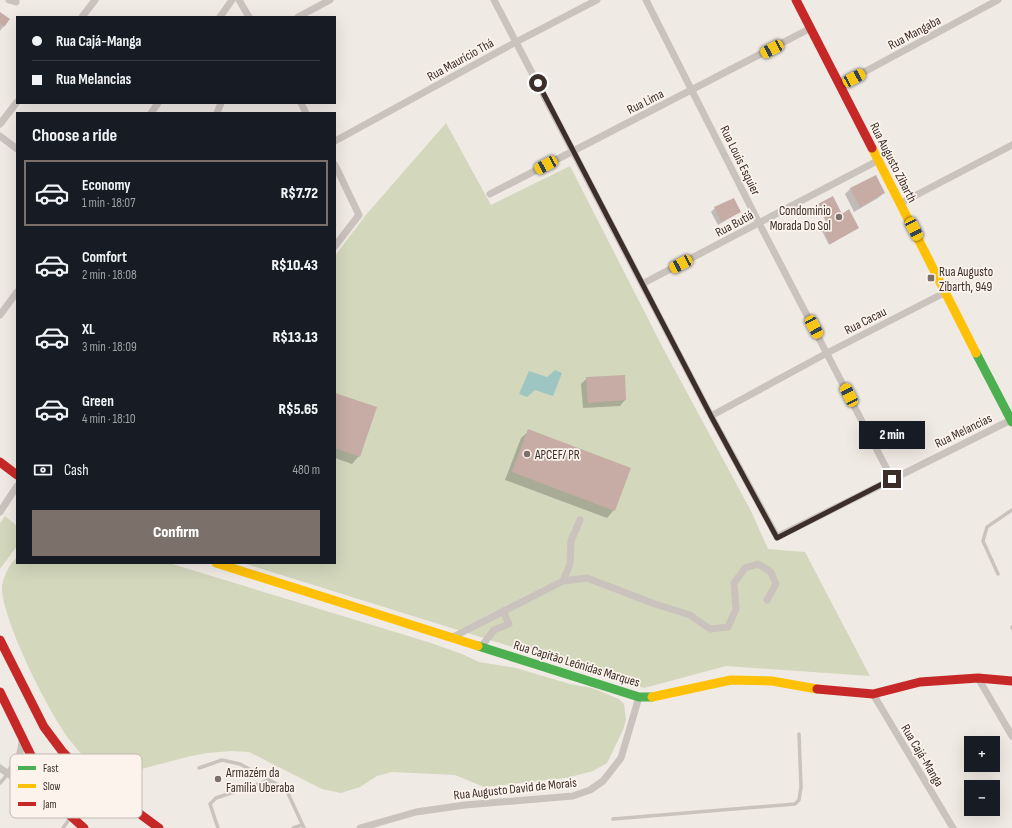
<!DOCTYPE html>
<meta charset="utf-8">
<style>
body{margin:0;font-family:"Sofia Sans Condensed",sans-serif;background:#20242c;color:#f1f3f6;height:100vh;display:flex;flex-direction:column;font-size:15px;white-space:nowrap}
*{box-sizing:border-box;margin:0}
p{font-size:13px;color:#9ea1a6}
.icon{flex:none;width:22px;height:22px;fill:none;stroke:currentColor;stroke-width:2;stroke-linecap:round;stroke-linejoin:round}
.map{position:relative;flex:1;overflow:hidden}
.details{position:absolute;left:16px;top:112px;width:320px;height:452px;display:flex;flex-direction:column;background:#171b24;border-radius:0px;box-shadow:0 4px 16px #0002}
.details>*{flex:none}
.banner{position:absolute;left:16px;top:16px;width:320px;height:88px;border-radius:0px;box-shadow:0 4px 16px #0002;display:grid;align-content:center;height:88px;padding:0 16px;background:#171b24}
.buttons{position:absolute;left:964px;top:736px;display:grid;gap:8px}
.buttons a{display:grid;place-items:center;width:36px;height:36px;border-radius:0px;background:#171b24;box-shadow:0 4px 16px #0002;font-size:20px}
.end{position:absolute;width:18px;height:18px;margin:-9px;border:5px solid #3c2e29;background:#fff;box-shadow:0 0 0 2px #fff}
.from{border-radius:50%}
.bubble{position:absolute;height:28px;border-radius:0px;background:#171b24;box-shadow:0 4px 16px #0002;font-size:13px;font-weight:800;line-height:28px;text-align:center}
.car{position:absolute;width:12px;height:24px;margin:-12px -6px;border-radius:5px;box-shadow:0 0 3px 1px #0007;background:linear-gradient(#f5c518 24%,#345 0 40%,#f5c518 0 76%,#345 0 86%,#f5c518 0)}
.banner b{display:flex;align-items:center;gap:14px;height:38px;font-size:15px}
.banner b+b{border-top:1px solid #363941}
.banner i{width:10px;height:10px;background:#f1f3f6}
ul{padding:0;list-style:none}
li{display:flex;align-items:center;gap:12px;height:66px;margin:0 8px 6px;padding:0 8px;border:2px solid transparent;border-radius:0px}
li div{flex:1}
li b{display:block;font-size:15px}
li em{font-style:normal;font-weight:800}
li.selected{border-color:#7b706a}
li>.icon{width:36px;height:36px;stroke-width:1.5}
h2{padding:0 16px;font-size:18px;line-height:48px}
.pay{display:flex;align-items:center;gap:10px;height:44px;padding:0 16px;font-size:15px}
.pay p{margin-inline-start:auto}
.primary-button{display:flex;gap:8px;margin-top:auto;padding:8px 16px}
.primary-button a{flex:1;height:46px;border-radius:0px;background:#7b706a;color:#fff;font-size:16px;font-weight:800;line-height:46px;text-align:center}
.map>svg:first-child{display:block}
.green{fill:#d3d7bc}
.water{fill:#9dc6c3}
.shadow{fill:#0003}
.building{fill:#c6aca4}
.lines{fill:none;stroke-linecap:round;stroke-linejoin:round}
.lane{stroke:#cac2bd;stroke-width:3.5}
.street{stroke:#cac2bd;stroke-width:7}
.fast{stroke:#4caf50;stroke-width:9}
.slow{stroke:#ffc107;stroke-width:9}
.jam{stroke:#c62828;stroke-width:9}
.route{stroke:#3c2e29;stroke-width:5}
.poi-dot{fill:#7b706a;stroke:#fcf4ec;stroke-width:1.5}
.labels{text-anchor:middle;stroke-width:3.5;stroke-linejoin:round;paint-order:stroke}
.street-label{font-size:13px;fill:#3c2e29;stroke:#fcf4ec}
.poi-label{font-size:13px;fill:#3c2e29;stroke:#fcf4ec;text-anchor:start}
.key{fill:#fcf4ec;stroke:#c2b9b2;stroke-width:1}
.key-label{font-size:11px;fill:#3c2e29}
</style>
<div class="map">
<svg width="1012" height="828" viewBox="0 0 1012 828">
<rect width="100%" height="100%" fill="#f0eae4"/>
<!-- green -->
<path class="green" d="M446 123 491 205 570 166 664 350 751 511 768 549 805 552 870 676 726 666 644 688 243 563H335V256L365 216Z
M5 516 17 526V546L0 569V523Z
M17 557V563H169L431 643 462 654 479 662 516 668 570 684 592 688 619 699 624 704 626 720 623 730 607 763 593 771 566 778 484 787 455 775 392 772 377 776 360 787 341 793 322 789 249 752 231 751 207 753 191 756 126 773 101 772C91 763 81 755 73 744 51 718 3 622 2 589 2 578 9 565 17 557Z"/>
<!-- water -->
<path class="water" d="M555 370 562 373 553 396 535 390 527 397 519 394 529 371 547 377Z"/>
<!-- shadow -->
<path class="shadow" d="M0 13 8 20 0 31Z
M851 188 883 193 878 198 854 212 845 194Z
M819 205 842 215 858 228 829 245 820 227 827 224 818 206Z
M715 208 740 212 718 225 711 212Z
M587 378 625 400 620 406 583 408 581 384Z
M335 394 359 456 352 464 335 458Z
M529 431 614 510 607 518 505 480 521 438Z"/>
<!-- building -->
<path class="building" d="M0 12 10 19 4 27 0 23Z
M876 175 885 193 860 207 850 188Z
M833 196 842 214 849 209 859 228 830 244 821 225 828 222 818 204Z
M734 198 741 212 721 222 714 207Z
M625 375 626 400 588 403 586 377Z
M335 393 377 407 360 457 335 448Z
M528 429 631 468 615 511 512 472Z"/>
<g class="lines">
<!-- lane -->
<path class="lane" d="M998 574 983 541 987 527 1012 510
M1012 627V628
M199 768 222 760 240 764 286 789 304 828
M0 783 8 774
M613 819 795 804 799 800 801 787 799 734
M63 828 70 818
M218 828 210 804 216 798 270 780
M293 828 302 825"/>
<!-- street -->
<path class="street" d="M9 0 16 2
M239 0 249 17
M494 0 711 416 777 537 1011 420
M646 0 759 223 892 479
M82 17 95 0
M220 17 232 0
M298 17 330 0
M840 85 998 0
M301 103 306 113
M151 113 158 103
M217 113 221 103
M0 124 17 102
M0 136 17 149
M335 141 516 42 597 0
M335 165 359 215 335 246
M490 194 811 28
M901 203 1012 145
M642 284 879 160
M0 315 17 292
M711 416 827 353 946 292
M0 512 17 486
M563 581 587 578 655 604 690 615 710 629 728 627 736 609 734 583 745 568 758 564 771 572 776 584 767 600
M451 638 563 581 570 564 571 541 580 520
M481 647 494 630 509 624 503 611
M978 678 1012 736
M873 694 953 828
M0 768 62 812
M8 774C17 762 22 753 22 738
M360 828 416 812 465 805 573 796 590 790 603 781 621 758 639 697"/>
<!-- fast -->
<path class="fast" d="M976 353 1012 422
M478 646 639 697H652"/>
<!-- slow -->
<path class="slow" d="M872 148 976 353
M216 563 478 646
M652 697 731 680 772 681 817 689"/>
<!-- jam -->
<path class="jam" d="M796 0 872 148
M0 462 17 475
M0 640 44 727 62 751 79 769 159 828
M817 689 873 694 920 682 978 678 1012 681
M0 692 46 786 62 808 84 828"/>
</g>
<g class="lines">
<!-- route -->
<path class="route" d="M538 83 711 416 777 538 892 479"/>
</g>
<!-- markers -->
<g class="poi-dot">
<circle cx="839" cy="217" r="4"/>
<rect x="927" y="274" width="8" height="8" rx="2"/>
<circle cx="527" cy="454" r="4"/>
<circle cx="218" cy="779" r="4"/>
</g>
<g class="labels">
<!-- street labels -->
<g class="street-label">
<text transform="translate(914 32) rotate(-28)" y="5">Rua Mangaba</text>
<text transform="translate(460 59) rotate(-29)" y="5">Rua Maurício Thá</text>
<text transform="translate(645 101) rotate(-27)" y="5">Rua Lima</text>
<text transform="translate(741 160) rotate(64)" y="5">Rua Louis Esquier</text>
<text transform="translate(894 162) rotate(63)" y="5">Rua Augusto Zibarth</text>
<text transform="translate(734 223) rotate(-28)" y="5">Rua Butiá</text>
<text transform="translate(865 320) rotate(-27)" y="5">Rua Cacau</text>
<text transform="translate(963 430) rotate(-26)" y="5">Rua Melancias</text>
<text transform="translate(577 663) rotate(17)" y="5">Rua Capitão Leônidas Marques</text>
<text transform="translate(923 755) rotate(59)" y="5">Rua Cajá-Manga</text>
<text transform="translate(515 788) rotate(-6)" y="5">Rua Augusto David de Morais</text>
</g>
<!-- poi labels -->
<g class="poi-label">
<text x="831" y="215" text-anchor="end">Condominio<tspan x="831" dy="15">Morada Do Sol</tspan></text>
<text x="939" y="276">Rua Augusto<tspan x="939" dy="15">Zibarth, 949</tspan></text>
<text x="535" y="459">APCEF/ PR</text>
<text x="226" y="777">Armazém da<tspan x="226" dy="15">Família Uberaba</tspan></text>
</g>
</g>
<!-- legend -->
<rect x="10" y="754" width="132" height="64" rx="6" class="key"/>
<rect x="18" y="766" width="18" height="4" fill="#4caf50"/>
<rect x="18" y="784" width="18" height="4" fill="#ffc107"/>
<rect x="18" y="802" width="18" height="4" fill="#c62828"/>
<g class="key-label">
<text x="43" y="772">Fast</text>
<text x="43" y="790">Slow</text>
<text x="43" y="808">Jam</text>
</g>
</svg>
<div class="buttons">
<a>+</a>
<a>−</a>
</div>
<i class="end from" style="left:538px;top:83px"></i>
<i class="end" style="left:892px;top:479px"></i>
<div class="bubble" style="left:859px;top:421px;width:66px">2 min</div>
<i class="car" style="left:772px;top:49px;rotate:242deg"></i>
<i class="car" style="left:854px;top:78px;rotate:62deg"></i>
<i class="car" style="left:546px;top:165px;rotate:242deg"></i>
<i class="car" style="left:914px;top:229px;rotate:153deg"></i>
<i class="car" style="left:681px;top:264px;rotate:242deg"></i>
<i class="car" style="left:814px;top:327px;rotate:152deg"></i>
<i class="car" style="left:849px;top:395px;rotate:333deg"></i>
<div class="banner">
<b><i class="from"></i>Rua Cajá-Manga</b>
<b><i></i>Rua Melancias</b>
</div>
<section class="details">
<h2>Choose a ride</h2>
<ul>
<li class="selected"><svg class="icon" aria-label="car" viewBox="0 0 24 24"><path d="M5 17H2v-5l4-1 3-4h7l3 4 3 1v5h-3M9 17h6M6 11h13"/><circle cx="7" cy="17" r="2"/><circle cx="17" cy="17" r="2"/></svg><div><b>Economy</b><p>1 min · 18:07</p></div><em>R$7.72</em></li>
<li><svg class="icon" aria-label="car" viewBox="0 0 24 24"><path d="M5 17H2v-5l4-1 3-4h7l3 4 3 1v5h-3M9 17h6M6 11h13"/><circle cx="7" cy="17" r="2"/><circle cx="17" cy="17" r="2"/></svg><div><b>Comfort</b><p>2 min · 18:08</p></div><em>R$10.43</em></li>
<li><svg class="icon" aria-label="car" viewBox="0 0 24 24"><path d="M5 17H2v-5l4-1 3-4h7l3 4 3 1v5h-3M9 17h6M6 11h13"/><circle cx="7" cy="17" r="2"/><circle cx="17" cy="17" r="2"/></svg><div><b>XL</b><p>3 min · 18:09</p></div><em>R$13.13</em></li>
<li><svg class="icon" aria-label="car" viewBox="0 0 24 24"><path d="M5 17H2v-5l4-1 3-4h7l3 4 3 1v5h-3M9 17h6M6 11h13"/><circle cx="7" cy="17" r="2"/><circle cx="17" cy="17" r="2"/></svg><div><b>Green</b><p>4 min · 18:10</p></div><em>R$5.65</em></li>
</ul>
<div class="pay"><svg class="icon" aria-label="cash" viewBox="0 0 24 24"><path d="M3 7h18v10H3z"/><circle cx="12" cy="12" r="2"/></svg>Cash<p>480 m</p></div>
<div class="primary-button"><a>Confirm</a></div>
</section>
</div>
